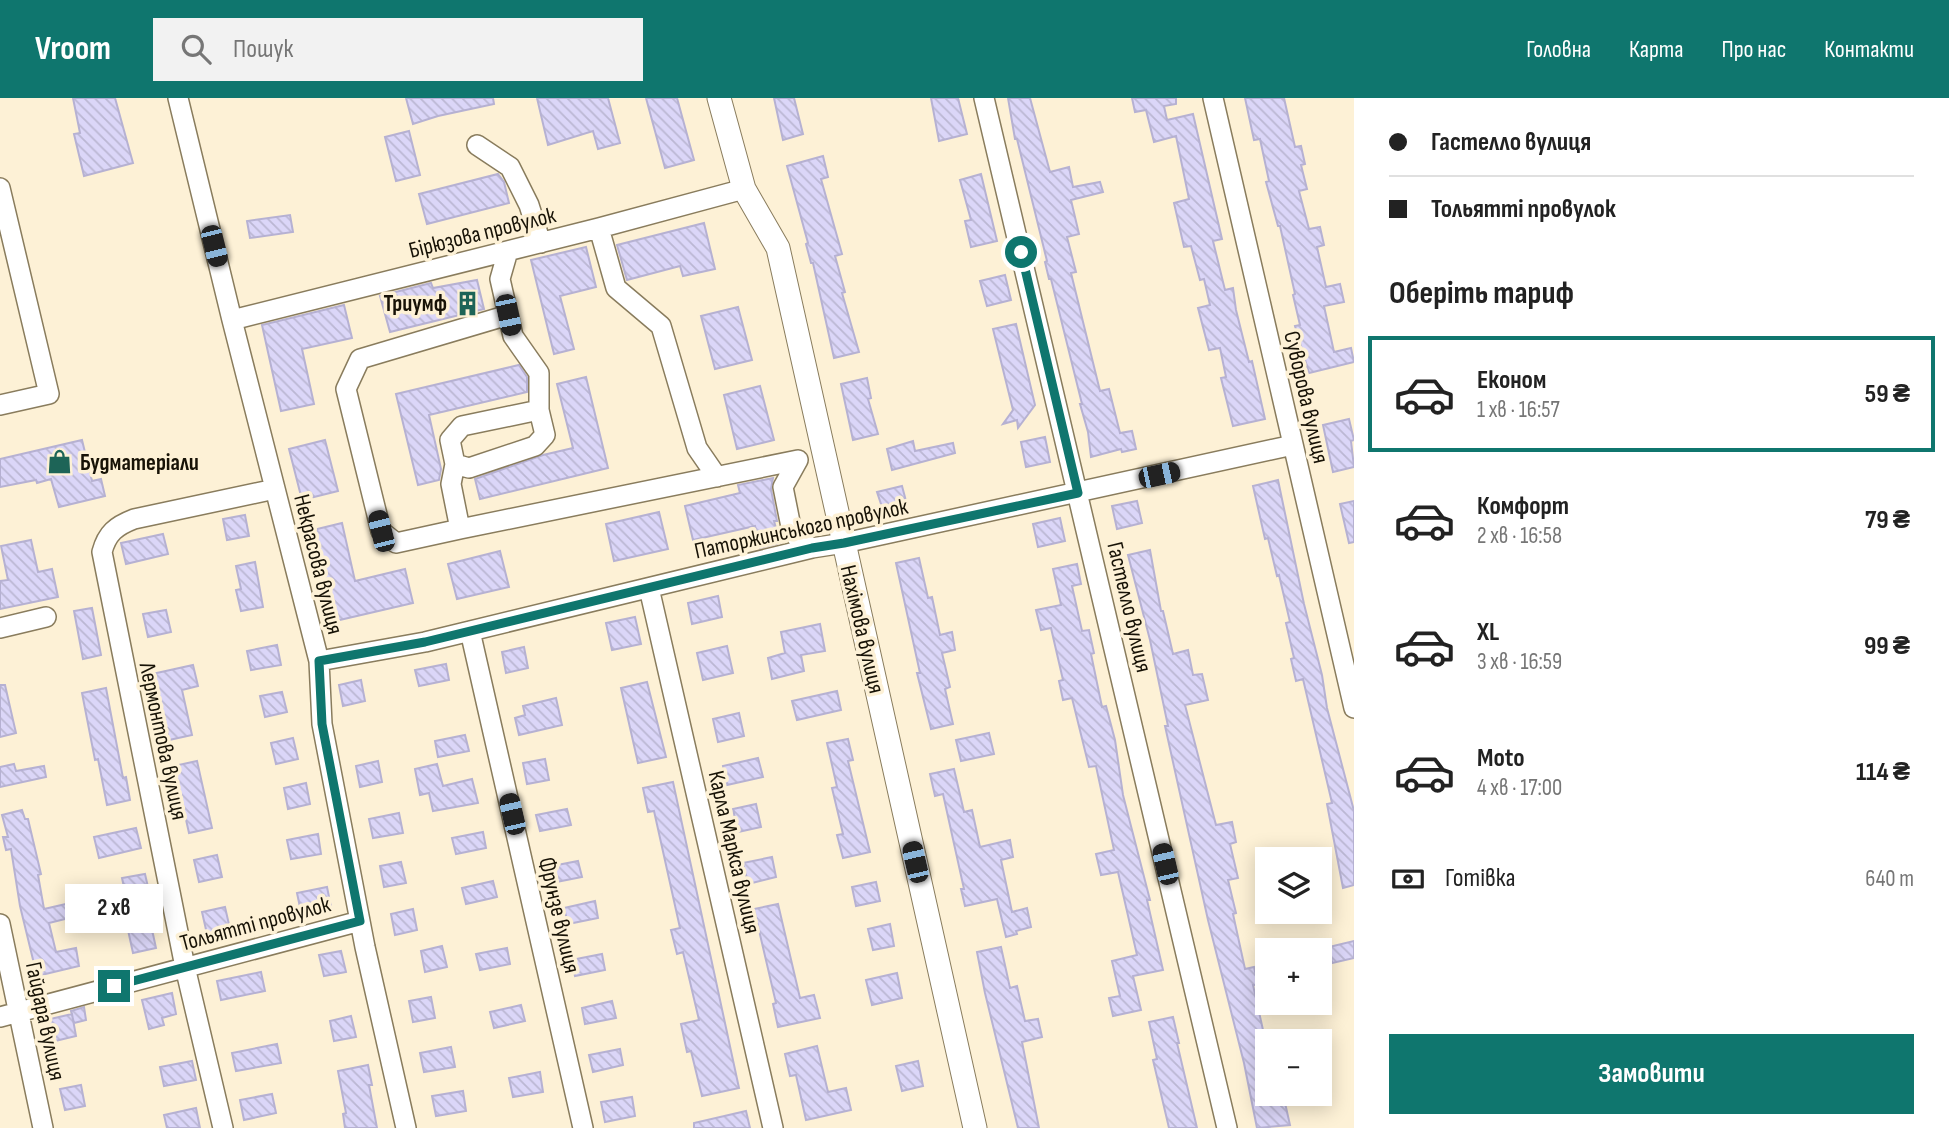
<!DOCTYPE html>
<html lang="uk">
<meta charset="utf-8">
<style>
body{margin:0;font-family:"Sofia Sans Condensed",sans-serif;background:#f2f2f2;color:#222;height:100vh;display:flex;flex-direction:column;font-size:26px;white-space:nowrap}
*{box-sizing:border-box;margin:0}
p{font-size:23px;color:#767676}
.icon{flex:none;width:38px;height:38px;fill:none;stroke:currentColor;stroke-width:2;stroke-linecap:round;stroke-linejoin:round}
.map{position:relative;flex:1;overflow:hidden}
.panel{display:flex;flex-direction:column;background:#fff;width:595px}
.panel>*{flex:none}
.top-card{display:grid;align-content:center;height:154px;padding:0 35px;background:#fff}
.tools{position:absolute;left:1255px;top:749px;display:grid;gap:14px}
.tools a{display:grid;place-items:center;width:77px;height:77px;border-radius:0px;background:#fff;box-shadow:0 4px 18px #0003;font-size:35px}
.end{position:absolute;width:32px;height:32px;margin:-16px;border:9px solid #0f766e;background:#fff;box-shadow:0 0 0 4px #fff}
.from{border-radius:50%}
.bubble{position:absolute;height:49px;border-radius:0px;background:#fff;box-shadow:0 4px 18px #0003;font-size:23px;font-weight:700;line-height:49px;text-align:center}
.car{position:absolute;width:21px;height:42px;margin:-21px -10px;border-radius:9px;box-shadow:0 0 5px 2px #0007;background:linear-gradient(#222 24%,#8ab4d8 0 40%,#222 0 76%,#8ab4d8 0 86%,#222 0)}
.top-card b{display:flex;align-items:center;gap:24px;height:66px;font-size:26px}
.top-card b+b{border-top:2px solid #e0e0e0}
.top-card i{width:18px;height:18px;background:#222}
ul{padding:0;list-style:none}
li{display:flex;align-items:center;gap:21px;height:116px;margin:0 14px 10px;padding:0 21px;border:4px solid transparent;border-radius:0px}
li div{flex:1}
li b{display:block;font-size:26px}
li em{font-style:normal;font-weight:700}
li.current{border-color:#0f766e}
li>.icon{width:63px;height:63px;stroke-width:1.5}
h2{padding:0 35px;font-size:32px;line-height:84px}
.pay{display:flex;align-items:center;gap:18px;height:77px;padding:0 35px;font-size:26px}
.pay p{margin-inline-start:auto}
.action{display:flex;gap:14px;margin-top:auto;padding:14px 35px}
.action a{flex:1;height:80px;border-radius:0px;background:#0f766e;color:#fff;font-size:28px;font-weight:700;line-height:80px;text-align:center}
header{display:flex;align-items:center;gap:42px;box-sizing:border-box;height:98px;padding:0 35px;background:#0f766e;color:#fff}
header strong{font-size:33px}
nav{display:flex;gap:38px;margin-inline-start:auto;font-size:24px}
.search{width:490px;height:63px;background:#f2f2f2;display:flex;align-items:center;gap:18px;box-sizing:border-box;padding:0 24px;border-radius:0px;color:#767676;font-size:26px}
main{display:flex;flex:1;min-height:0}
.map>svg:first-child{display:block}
.building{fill:url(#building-back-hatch);stroke:#b6b1d2;stroke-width:2}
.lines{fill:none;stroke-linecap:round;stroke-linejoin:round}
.minor-casing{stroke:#897c5d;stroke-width:22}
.major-casing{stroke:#897c5d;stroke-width:25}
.minor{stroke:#fff;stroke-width:19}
.major{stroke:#fff;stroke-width:23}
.route{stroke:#0f766e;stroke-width:9}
.labels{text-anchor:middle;stroke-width:7;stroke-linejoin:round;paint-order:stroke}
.street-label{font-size:23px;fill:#171206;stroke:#fdf1d6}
.poi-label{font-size:23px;font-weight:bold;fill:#171206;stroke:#fdf1d6;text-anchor:end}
</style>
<header>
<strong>Vroom</strong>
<div class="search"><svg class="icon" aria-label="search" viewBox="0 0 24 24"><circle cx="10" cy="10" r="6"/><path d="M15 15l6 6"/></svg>Пошук</div>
<nav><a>Головна</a><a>Карта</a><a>Про нас</a><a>Контакти</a></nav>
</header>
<main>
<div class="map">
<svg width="1354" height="1030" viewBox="0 0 1354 1030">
<defs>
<pattern id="building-back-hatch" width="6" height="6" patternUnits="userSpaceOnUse" patternTransform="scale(1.75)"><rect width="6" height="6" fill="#dbd6f8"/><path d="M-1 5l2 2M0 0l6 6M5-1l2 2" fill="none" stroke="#bbb7d3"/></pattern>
</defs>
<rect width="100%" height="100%" fill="#fdf1d6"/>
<!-- building -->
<path class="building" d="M73 0H115L133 65 84 78 74 36 80 35Z
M406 0H493L494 6 438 18 413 26Z
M537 0H608L620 45 598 51 593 33 548 47Z
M646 0H677L694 62 665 70Z
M774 0H794L803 36 783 42Z
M931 0H958L967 36 939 43Z
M1008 0H1030L1050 74 1069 69 1073 89 1100 84 1103 94 1071 102 1079 136 1067 139 1076 174 1071 175 1100 293 1109 291 1120 335 1132 333 1136 351 1122 354 1121 351 1091 359 1088 334 1080 306H1082L1051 181H1049L1045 164 1047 163 1017 41H1015Z
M1132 0H1176V6L1164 8 1167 22 1193 16 1222 141 1213 143 1225 192 1233 190 1236 212 1249 264 1252 263 1265 321 1233 328 1221 280 1226 279 1220 250 1209 252 1198 210 1210 207 1204 181 1200 182 1191 148 1184 149 1174 105 1189 101 1176 38 1154 44 1146 12 1135 14Z
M1245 0H1284L1295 49 1301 48 1305 66 1301 67 1307 91 1299 93 1309 131 1320 129 1324 147 1317 149 1326 189 1340 186 1344 204 1324 208 1334 254 1351 250 1354 264 1309 275 1295 228 1300 227 1293 197 1295 196 1280 128H1278L1266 84 1269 83 1260 41 1254 42Z
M409 33 420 77 396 83 385 39Z
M823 58 828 79 821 81 842 156 835 158 845 194 842 195 859 254 834 260 813 165H811L806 146 808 145 787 68Z
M498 76 504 84 509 105 427 126 419 96Z
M981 76 997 143 971 149 965 123 971 122 960 82Z
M290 117 293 134 250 140 247 123Z
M704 125 715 171 683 178 680 168 627 182 617 147Z
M586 149 596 189 560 198 574 251 554 256 531 162Z
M1005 177 1011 202 987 208 980 183Z
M477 182 484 211 390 234 380 198 431 185 433 190Z
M344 207 352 240 302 251 314 306 281 313 262 227Z
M738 209 752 262 715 271 701 218Z
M1016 226 1035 307 1018 330 1017 322 1003 326 1013 312 993 231Z
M519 267 527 279V294L429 317 441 371 439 382 418 387 396 296Z
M586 279 608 370 480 401 475 381 543 357 573 350 557 286Z
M867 280 871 300 868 301 878 336 853 342 841 286Z
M760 288 774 342 737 351 724 297Z
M1349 321 1354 342 1351 343 1354 369 1333 374 1323 327Z
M1045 339 1050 364 1026 369 1021 344Z
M82 342 92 383 101 381 105 398 59 409 51 381 37 385 36 382 0 389V361Z
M325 342 338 393 302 402 289 351Z
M913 343 915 353 953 345 955 355 892 372 887 351Z
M773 380 771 391 777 423H774L780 445 760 450 755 428 693 442 685 408 740 395 738 387Z
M1278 382 1304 506 1322 577 1327 610 1354 713V787L1343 790 1327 706 1332 705 1303 581 1296 583 1291 561 1294 560 1286 525 1290 524 1279 477 1277 478 1268 440 1265 441 1253 388Z
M902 388 906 403 882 409 877 394Z
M1137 403 1142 425 1117 431 1112 408Z
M1354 403V444L1349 445 1340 406Z
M659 414 668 451 614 463 606 426Z
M245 417 249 438 227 442 223 421Z
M1060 420 1065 443 1038 449 1033 426Z
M342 425 355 483 405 471 413 505 331 524 309 433Z
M163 436 168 456 126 466 121 445Z
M31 442 38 474 52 471 58 499 0 511V483L8 482 1 448Z
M1150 452 1161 513H1163L1173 556 1188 552 1193 577 1202 576 1208 602 1185 607 1216 727 1232 724 1236 744 1230 746 1238 780 1228 782 1236 815 1233 816 1245 871 1254 869 1258 887H1253L1265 941H1267V996H1283L1290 1027 1257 1030 1244 965 1208 822 1165 628H1168L1150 542 1128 457Z
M500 453 509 489 457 501 448 466Z
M919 460 928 500 932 499 940 537 952 534 955 552 942 555 950 589 945 591 953 626 931 631 917 575H920L896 465Z
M255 464 263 509 241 513 236 492 241 491 236 468Z
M1077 466 1081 486 1072 488 1082 533 1089 532 1094 555 1091 556 1102 609 1106 608 1115 642 1123 697 1150 802H1147L1163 872 1133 878 1141 912 1113 918 1109 900 1120 898 1112 863 1137 857 1118 774 1101 777 1096 756 1114 752 1096 668 1089 669 1072 600 1063 602 1059 583 1063 582 1051 530 1041 532 1036 512 1061 507 1053 471Z
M718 498 722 519 692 526 688 505Z
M92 510 101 557 83 561 74 513Z
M166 512 171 534 148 539 143 516Z
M635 519 641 546 612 552 606 525Z
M820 526 825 553 801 557 804 573 772 581 768 560 785 555 781 534Z
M277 547 281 567 251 572 247 553Z
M727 548 733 575 703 582 697 555Z
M524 549 528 570 506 575 502 554Z
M446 566 449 582 419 588 415 572Z
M193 567 198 588 182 592 192 637 169 642 159 597 157 598 152 576Z
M361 582 365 603 343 608 339 587Z
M647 584 666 659 638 665 621 590Z
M0 587H5L16 635 0 639Z
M106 590 123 680 126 679 130 702 107 707 98 661 95 662 82 595Z
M837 593 841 612 797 622 792 603Z
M282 594 287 614 265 619 260 598Z
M556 600 562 627 519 637 515 620 525 617 523 608Z
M739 615 744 638 718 644 713 621Z
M989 635 994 656 961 663 956 642Z
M465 637 469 653 438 659 435 643Z
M293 640 298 661 276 666 271 645Z
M848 641 853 662 848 663 870 754 843 760 837 737 843 736 832 690 837 689 827 645Z
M758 660 763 679 727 687 723 668Z
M545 661 549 682 527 686 523 665Z
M197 663 212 730 189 735 174 668Z
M378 663 382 684 360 689 356 668Z
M14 666 16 673 44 668 46 679 0 689V669Z
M437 666 443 688 472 681 478 705 433 713 429 695 420 697 415 671Z
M954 671 964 714 972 712 980 749 1010 742 1013 759 1001 762 1012 814 1027 810 1031 829 1016 833 1017 836 1006 839 997 801 965 808 961 791H964L943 696 935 698 930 676Z
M673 684 739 990 702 998 691 953 687 954 681 926 699 922 683 854 677 856 671 832 680 830 654 713 648 714 643 690Z
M306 685 310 706 288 711 284 690Z
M756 706 761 729 738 734 733 711Z
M567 711 571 727 540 733 536 717Z
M22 712 25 721H28L41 776 38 777 44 811 66 806 69 820 49 825 56 854 76 850 79 868 37 878 20 808 11 751 6 752 3 739H8L2 717Z
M399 715 403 735 373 740 369 721Z
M136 730 141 750 99 760 94 739Z
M483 734 486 750 456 756 452 740Z
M318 736 321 756 291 761 287 742Z
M217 757 222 779 199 784 194 762Z
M772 759 776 779 748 786 743 765Z
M578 763 582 779 551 785 547 769Z
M401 764 406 785 384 789 380 768Z
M145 776 150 798 127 803 122 780Z
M493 783 497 799 466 806 462 790Z
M876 784 880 803 856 808 852 789Z
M327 789 331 809 301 814 297 795Z
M595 803 598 820 568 826 564 810Z
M778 806 800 900 814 897 820 920 778 929 773 906 776 905 754 811Z
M225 809 230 831 207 836 202 814Z
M413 811 417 832 395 837 391 816Z
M890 826 894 848 873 852 868 831Z
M151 827 156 850 133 855 128 832Z
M1354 843V860L1332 865 1329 849Z
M442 848 447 869 425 874 421 853Z
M1001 849 1010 890 1017 888 1025 923 1038 921 1042 939 1022 944 1039 1030H1018L985 895 977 854Z
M507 850 510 866 480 872 476 856Z
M341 853 346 874 324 878 319 857Z
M602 856 605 872 575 878 571 862Z
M261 874 265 893 221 902 217 883Z
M897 875 902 900 872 907 866 882Z
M172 895 176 916 162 920 164 927 149 931 142 902Z
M431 899 435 920 413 924 409 903Z
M612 903 616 920 585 926 582 910Z
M521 907 525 923 494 930 490 914Z
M84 909 86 922 74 925 71 913Z
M72 916 76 938 51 944 46 922Z
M351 918 356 939 334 943 330 923Z
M1173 919 1179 945H1177L1197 1030H1169L1153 962 1157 961 1149 924Z
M277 946 281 965 236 973 232 955Z
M817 948 828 994 846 990 851 1012 806 1022 796 977 790 978 785 956Z
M451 949 455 969 424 974 420 955Z
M620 951 623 967 593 974 589 957Z
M192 963 196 982 164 988 160 969Z
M918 963 923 988 902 993 896 968Z
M368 967 372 987H369L377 1030H345L343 1016 346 1015 338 973Z
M540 974 543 994 513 999 509 980Z
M81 987 85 1008 65 1012 60 991Z
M463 993 466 1013 436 1018 432 998Z
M272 996 276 1015 244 1022 240 1002Z
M632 999 635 1018 605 1024 601 1004Z
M196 1010 200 1030H167L164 1017Z
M746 1013 750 1030H694V1025Z"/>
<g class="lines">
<defs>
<path id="minor" d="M178 0 232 222 319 563 322 626 365 849 406 1030
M984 0 1227 1030
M1213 0 1354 610
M477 47 510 69 529 107 541 145
M0 90 49 296 0 307
M599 130 616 190 661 228 697 350 717 379
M508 153 500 181 513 238 539 275V312L462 328 450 342 455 366 469 370 535 348 545 337 539 312
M232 222 599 130 744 91
M455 366 451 386 460 431 798 362 783 389 791 429 798 441 812 450
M460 431 396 445 381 433 346 291 360 261 508 217
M649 490 773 1030
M0 530 46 519
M470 533 583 1030
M319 563 425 544 812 450 844 445 1293 347
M0 826 43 1030
M0 919 360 823
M223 1030 185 869 102 454C107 435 116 428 134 421L275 391"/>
<path id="major" d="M719 0 744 91 778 150 975 1030"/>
</defs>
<!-- minor casing -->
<use href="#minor" class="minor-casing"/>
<!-- major casing -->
<use href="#major" class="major-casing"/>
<!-- minor -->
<use href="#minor" class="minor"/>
<!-- major -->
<use href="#major" class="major"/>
</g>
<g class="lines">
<!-- route -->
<path class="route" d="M114 888 360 823 322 626 319 563 425 544 812 450 844 445 1078 395 1021 154"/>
</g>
<!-- icons -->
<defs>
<symbol id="building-bare" viewBox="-9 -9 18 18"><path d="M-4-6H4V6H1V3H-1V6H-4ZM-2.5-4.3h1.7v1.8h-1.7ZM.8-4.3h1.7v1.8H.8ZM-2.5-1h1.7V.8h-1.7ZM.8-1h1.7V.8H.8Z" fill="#1d6457" stroke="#fdf1d6" stroke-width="2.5" paint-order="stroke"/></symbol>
<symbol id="shop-bare" viewBox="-9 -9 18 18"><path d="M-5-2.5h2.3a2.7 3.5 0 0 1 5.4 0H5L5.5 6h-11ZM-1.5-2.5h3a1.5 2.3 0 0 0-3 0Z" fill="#1d6457" stroke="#fdf1d6" stroke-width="2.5" paint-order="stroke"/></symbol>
</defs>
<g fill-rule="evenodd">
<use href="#building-bare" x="450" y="188" width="35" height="35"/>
<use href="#shop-bare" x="42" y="346" width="35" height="35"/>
</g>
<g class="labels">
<!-- street labels -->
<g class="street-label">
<text transform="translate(482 134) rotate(-14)" y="8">Бірюзова провулок</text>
<text transform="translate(1307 299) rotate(77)" y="8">Суворова вулиця</text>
<text transform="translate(801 430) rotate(-12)" y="8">Паторжинського провулок</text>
<text transform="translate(319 466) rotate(76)" y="8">Некрасова вулиця</text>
<text transform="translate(1130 509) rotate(77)" y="8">Гастелло вулиця</text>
<text transform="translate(863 531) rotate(77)" y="8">Нахімова вулиця</text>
<text transform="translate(164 643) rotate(78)" y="8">Лермонтова вулиця</text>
<text transform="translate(735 754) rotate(77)" y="8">Карла Маркса вулиця</text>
<text transform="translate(560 817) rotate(77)" y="8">Фрунзе вулиця</text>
<text transform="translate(255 825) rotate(-15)" y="8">Тольятті провулок</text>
<text transform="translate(46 923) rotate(78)" y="8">Гайдара вулиця</text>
</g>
<!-- poi labels -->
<g class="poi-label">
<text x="447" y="213">Триумф</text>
<text x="80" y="372" text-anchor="start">Будматеріали</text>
</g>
</g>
</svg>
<div class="tools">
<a><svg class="icon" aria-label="layers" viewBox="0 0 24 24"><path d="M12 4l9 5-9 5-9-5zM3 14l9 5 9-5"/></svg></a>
<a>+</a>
<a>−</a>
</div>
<i class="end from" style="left:1021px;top:154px"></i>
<i class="end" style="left:114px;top:888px"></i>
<div class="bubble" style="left:65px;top:786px;width:98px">2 хв</div>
<i class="car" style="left:214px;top:148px;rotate:166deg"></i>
<i class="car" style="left:508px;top:217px;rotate:168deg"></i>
<i class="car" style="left:1159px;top:377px;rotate:78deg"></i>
<i class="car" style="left:381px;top:433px;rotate:346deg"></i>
<i class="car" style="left:512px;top:716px;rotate:347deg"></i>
<i class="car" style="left:915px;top:764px;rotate:347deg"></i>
<i class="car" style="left:1165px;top:766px;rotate:347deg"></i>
</div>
<section class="panel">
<div class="top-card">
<b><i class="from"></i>Гастелло вулиця</b>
<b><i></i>Тольятті провулок</b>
</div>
<h2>Оберіть тариф</h2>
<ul>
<li class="current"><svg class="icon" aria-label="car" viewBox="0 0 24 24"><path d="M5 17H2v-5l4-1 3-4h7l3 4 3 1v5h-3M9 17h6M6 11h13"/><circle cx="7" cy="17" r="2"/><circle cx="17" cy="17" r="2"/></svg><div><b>Економ</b><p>1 хв · 16:57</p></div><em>59 ₴</em></li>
<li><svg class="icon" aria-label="car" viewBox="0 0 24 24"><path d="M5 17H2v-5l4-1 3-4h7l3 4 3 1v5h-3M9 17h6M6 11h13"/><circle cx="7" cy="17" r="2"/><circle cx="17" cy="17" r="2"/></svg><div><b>Комфорт</b><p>2 хв · 16:58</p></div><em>79 ₴</em></li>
<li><svg class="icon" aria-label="car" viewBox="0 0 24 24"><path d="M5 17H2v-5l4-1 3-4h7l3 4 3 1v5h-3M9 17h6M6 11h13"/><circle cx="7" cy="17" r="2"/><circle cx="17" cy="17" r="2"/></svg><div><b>XL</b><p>3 хв · 16:59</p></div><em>99 ₴</em></li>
<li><svg class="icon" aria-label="car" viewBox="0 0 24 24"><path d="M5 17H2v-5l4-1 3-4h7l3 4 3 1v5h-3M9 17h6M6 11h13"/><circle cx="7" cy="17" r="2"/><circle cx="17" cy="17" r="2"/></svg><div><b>Moto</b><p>4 хв · 17:00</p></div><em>114 ₴</em></li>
</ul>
<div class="pay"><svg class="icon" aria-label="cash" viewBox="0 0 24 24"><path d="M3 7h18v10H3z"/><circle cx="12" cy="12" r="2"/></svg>Готівка<p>640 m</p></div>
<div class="action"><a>Замовити</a></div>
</section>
</main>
